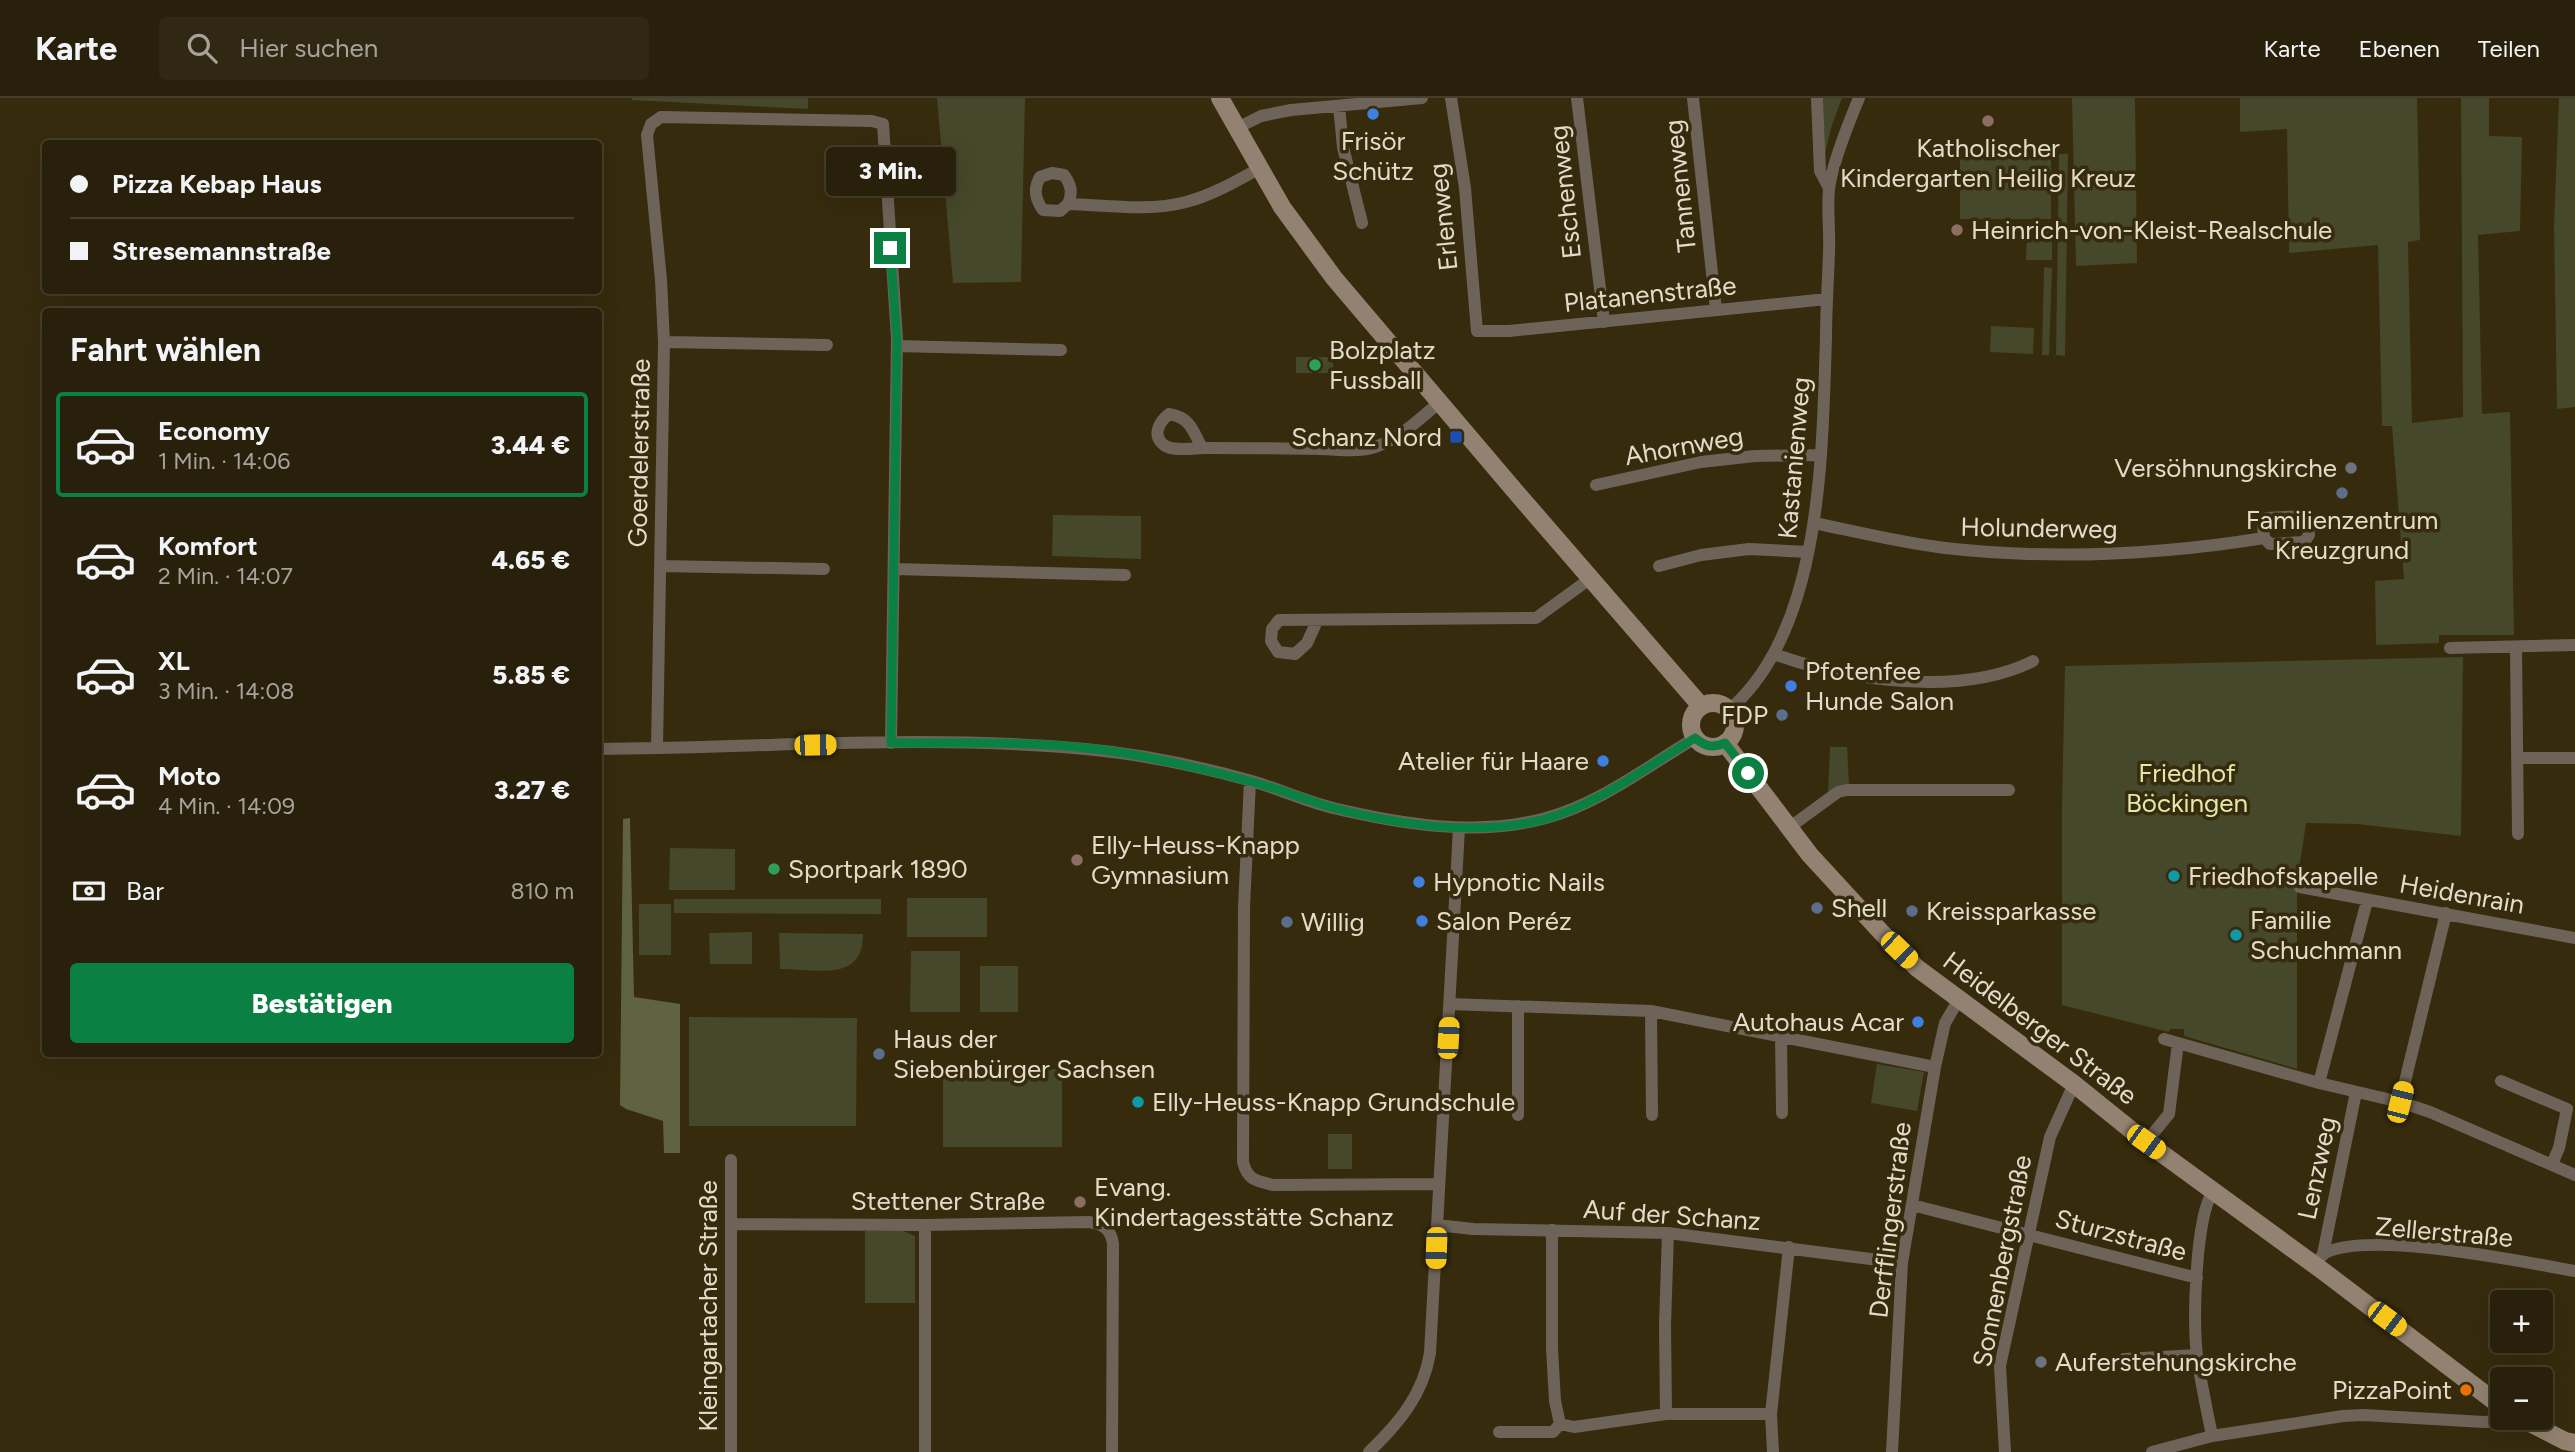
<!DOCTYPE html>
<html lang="de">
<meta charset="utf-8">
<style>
body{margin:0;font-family:Figtree,sans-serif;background:#302813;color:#f1f3f6;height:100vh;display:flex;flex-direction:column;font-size:26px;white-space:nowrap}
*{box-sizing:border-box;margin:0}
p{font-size:23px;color:#a5a39c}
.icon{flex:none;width:38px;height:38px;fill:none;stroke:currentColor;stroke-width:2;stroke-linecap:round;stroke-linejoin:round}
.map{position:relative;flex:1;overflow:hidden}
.details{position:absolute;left:42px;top:210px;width:560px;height:749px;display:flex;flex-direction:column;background:#28200a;border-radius:7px;box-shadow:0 7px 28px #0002,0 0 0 2px #443e2b}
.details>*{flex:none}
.banner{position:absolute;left:42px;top:42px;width:560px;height:154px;border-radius:7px;box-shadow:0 7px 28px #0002,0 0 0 2px #443e2b;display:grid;align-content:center;height:154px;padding:0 28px;background:#28200a}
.fabs{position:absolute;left:2490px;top:1192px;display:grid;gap:14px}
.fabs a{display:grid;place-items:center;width:63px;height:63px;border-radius:7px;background:#28200a;box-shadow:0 7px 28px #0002,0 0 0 2px #443e2b;font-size:35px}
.end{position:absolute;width:32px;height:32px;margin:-16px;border:9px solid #0b8043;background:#fff;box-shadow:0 0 0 4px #fff}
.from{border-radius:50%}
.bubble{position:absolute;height:49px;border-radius:7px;background:#28200a;box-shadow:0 7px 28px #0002,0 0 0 2px #443e2b;font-size:23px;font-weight:800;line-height:49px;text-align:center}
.car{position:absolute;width:21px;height:42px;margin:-21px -10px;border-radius:9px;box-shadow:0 0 5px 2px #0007;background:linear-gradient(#f5c518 24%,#345 0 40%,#f5c518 0 76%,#345 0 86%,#f5c518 0)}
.banner b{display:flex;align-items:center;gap:24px;height:66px;font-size:26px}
.banner b+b{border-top:2px solid #443e2b}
.banner i{width:18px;height:18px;background:#f1f3f6}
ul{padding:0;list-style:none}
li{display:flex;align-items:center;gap:21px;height:105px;margin:0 14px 10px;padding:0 14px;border:4px solid transparent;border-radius:7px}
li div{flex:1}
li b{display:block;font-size:26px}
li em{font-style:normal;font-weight:800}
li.current{border-color:#0b8043}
li>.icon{width:63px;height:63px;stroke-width:1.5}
h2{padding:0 28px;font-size:32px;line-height:84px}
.pay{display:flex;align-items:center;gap:18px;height:77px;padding:0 28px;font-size:26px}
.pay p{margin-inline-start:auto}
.button{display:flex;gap:14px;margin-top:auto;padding:14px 28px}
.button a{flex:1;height:80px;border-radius:7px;background:#0b8043;color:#fff;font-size:28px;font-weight:800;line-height:80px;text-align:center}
header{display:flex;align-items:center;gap:42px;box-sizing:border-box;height:98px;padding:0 35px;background:#28200a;border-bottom:2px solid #443e2b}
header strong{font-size:33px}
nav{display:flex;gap:38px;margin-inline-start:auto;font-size:24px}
.search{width:490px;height:63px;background:#302813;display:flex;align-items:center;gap:18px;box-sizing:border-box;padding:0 24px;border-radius:7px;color:#a5a39c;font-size:26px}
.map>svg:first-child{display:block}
.green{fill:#45482a}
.forest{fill:#60633f}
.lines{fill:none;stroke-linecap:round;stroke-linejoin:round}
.minor{stroke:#6e6359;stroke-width:12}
.secondary{stroke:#938271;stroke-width:18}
.route{stroke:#0b8043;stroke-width:9}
.shop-dot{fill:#3f7fe0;stroke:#362b0d;stroke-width:2.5}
.education-dot{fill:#8d6e63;stroke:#362b0d;stroke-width:2.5}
.leisure-dot{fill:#2e9e5b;stroke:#362b0d;stroke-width:2.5}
.transit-dot{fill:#1a4fb4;stroke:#362b0d;stroke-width:2.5}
.worship-dot{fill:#6b7280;stroke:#362b0d;stroke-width:2.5}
.service-dot{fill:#5c6f8a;stroke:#362b0d;stroke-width:2.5}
.culture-dot{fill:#0f9aa8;stroke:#362b0d;stroke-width:2.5}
.food-dot{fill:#e8710a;stroke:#362b0d;stroke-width:2.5}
.labels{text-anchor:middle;stroke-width:7;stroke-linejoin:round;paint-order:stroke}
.poi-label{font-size:26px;fill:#e3dccb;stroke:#362b0d;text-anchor:start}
.street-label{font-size:26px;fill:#e3dccb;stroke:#362b0d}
.park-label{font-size:26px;fill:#e3e9a9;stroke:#362b0d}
</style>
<header>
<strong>Karte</strong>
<div class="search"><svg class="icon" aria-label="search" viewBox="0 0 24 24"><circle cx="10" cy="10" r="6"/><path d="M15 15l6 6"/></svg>Hier suchen</div>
<nav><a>Karte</a><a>Ebenen</a><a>Teilen</a></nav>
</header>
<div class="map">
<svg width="2575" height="1354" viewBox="0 0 2575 1354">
<rect width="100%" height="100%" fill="#362b0d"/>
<!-- green -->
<path class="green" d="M632 0H808V11L632 2Z
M937 0H1025L1021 184 953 185Z
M1823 0H1842L1831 30 1825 56Z
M2072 0H2135L2137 165 2076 168Z
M2240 0H2417L2420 142 2408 144 2412 325 2463 319 2461 0H2489V38L2522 39 2520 133 2478 137 2482 316 2510 314 2514 537H2439V545L2376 547 2375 483 2404 481 2392 328H2382L2378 147 2289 155 2287 31 2240 34Z
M2559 0H2575V309L2557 311 2554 127Z
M2059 56H2068L2065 258 2056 257Z
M1960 61H2051V121H1960Z
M2027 133H2052V162H2026Z
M2044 169 2052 170 2049 257H2042Z
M1991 228 2034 230 2033 256 1990 254Z
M1296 259H1333V275H1296Z
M1053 417 1141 418V461L1052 458Z
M2463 559 2461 738 2357 726 2306 725 2297 785V971L2184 938V931H2170L2169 934 2062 907V708L2065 568Z
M1830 649H1847L1849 686 1828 695Z
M670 750 735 751V792H669Z
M907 800H987V839H907Z
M674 801H881V816L674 815Z
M639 806H671V857H639Z
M752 834V866H710L709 835Z
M779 835 863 836C864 885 815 871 780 871Z
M911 853H960V914H910Z
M980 868H1018V914H980Z
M689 919 857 920 856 1028H689Z
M1877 966 1924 974 1917 1013 1871 1005Z
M943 971H1062V1049H943Z
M1328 1036H1352V1071H1328Z
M865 1133H903L915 1138V1205H865Z"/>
<!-- forest -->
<path class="forest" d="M630 720 634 899 680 906V1055H664L663 1023 626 1011 620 1007 623 721Z"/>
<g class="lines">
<!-- minor -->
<path class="minor" d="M1451 0 1465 90 1477 233H1509L1827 201
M1577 0 1604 224
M1693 0 1716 212
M1817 0 1820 73 1829 90
M1339 8 1343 49 1362 125
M1237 30 1261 18 1291 12 1422 0
M1068 106C1073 94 1071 87 1064 77L1052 75 1040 79C1033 91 1035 101 1043 112L1060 113 1068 106C1106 107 1148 114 1186 104 1213 97 1236 83 1260 70
M664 244 827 247
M897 248 1061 252
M1202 350C1193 333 1190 319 1169 316 1160 323 1151 337 1164 347 1173 354 1195 350 1206 350 1244 350 1282 350 1320 351 1335 351 1354 354 1368 351 1396 345 1419 321 1440 304
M1596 387 1701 364 1755 358 1821 357
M1814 425C1858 434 1902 445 1945 450 2052 462 2159 457 2264 440L2270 446 2304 444 2309 437 2308 424 2302 418 2267 420 2263 426 2264 440
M660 468 824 471
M1659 468 1701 457 1749 451 1808 454
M894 471 1125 477
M1317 523 1307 545 1295 556 1278 554 1271 543 1272 531 1279 522 1536 520 1591 480
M2516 549 2518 736
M2450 550 2575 547
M1774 556C1848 583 1961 599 2033 563
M1729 612C1823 532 1822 354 1826 240 1826 212 1828 184 1829 155 1830 134 1827 112 1829 91 1832 67 1849 24 1859 0
M657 650 664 244 661 182 647 37 651 26 661 19 872 23 883 26 897 241 891 645
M598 651C760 650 924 636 1085 651 1141 656 1198 668 1252 683 1279 691 1305 703 1333 710 1401 726 1477 739 1546 720 1599 706 1648 668 1695 640
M2517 660H2575
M1250 683 1244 809 1243 1064C1248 1083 1256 1082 1273 1087L1439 1086
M1790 729 1838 694 1847 692H2009
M2300 789 2575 840
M1450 906 1651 913 1935 969
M1518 908V1017
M1651 913 1652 1017
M1781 938 1782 1015
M2164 941 2319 985 2400 1004 2430 1014 2575 1077
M2501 983 2567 1011 2559 1050 2552 1066
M2319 985 2367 803
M2400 1004 2446 815
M2146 1044 2169 1016 2178 945
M731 1062V1354
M1912 1107 2197 1180
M731 1126 925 1127 1089 1124C1103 1126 1111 1131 1113 1146L1112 1354
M1437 1127 1473 1131 1668 1135 1902 1165
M1552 1132V1250L1555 1303 1560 1326
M2323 1156 2356 994
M2315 1167C2318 1163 2321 1158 2325 1155 2369 1132 2523 1164 2575 1173
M2124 1261 2197 1257
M1666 1316 1665 1227 1668 1135
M1499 1334H1553L1560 1326 1574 1329 1666 1316H1771
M2212 1338C2207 1312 2201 1285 2197 1258 2193 1223 2195 1121 2213 1093
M925 1354V1127
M1369 1354C1399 1325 1423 1297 1430 1255L1459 730
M1773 1354 1771 1316 1789 1149
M1892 1354 1902 1165 1935 969 1945 925 1959 901
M2005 1354 2000 1268 2050 1039 2074 986
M2152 1354 2212 1338 2343 1318 2364 1317 2484 1324 2498 1323 2503 1320"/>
<!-- secondary -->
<path class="secondary" d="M1220 0 1282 109 1334 180 1515 393 1701 608
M1691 627a22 22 0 1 1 44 0a22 22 0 1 1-44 0Z
M1725 645 1810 757 1881 834 1917 870 2074 986 2146 1044 2323 1173 2502 1309
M2520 1320 2565 1343 2575 1345"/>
</g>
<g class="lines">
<!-- route -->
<path class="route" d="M890 150 897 241 891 645C972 645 1055 642 1135 657 1173 664 1212 673 1249 683 1277 690 1303 701 1330 709 1398 727 1477 739 1545 721 1599 706 1648 668 1695 640 1706 649 1712 650 1725 645L1748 675"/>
</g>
<!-- markers -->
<g class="shop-dot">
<circle cx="1373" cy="16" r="7"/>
<circle cx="1791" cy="588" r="7"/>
<circle cx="1603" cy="663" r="7"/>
<circle cx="1419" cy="784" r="7"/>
<circle cx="1422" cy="823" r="7"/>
<circle cx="1918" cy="924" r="7"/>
</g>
<g class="education-dot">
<circle cx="1988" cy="23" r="7"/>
<circle cx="1957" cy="132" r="7"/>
<circle cx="1077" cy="762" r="7"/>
<circle cx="1080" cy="1104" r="7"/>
</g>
<g class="leisure-dot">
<circle cx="1315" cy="267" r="7"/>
<circle cx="774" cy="771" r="7"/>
</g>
<rect class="transit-dot" x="1449" y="332" width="14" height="14" rx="3.5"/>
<g class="worship-dot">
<circle cx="2351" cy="370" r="7"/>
<circle cx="2041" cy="1264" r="7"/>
</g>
<g class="service-dot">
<circle cx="2342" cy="395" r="7"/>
<circle cx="1782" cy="617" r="7"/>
<circle cx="1817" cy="810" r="7"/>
<circle cx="1912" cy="813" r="7"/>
<circle cx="1287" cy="824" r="7"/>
<circle cx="879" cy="956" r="7"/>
</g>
<g class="culture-dot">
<circle cx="2174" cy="778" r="7"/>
<circle cx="2236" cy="837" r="7"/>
<circle cx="1138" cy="1004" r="7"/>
</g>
<circle class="food-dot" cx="2466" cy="1292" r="7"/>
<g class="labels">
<!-- poi labels -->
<g class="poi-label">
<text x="1373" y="52" text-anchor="middle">Frisör<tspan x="1373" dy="30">Schütz</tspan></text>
<text x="1988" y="59" text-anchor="middle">Katholischer<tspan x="1988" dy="30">Kindergarten Heilig Kreuz</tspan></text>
<text x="1971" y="141">Heinrich-von-Kleist-Realschule</text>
<text x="1329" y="261">Bolzplatz<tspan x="1329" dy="30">Fussball</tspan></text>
<text x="1442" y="348" text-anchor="end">Schanz Nord</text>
<text x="2337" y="379" text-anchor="end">Versöhnungskirche</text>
<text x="2342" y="431" text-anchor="middle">Familienzentrum<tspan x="2342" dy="30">Kreuzgrund</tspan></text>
<text x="1805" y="582">Pfotenfee<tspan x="1805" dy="30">Hunde Salon</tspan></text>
<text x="1768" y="626" text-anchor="end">FDP</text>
<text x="1589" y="672" text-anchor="end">Atelier für Haare</text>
<text x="1091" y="756">Elly-Heuss-Knapp<tspan x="1091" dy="30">Gymnasium</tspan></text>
<text x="788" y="780">Sportpark 1890</text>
<text x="2188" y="787">Friedhofskapelle</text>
<text x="1433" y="793">Hypnotic Nails</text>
<text x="1831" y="819">Shell</text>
<text x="1926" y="822">Kreissparkasse</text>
<text x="2250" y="831">Familie<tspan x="2250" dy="30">Schuchmann</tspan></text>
<text x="1436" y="832">Salon Peréz</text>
<text x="1301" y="833">Willig</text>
<text x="1904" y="933" text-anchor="end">Autohaus Acar</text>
<text x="893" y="950">Haus der<tspan x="893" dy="30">Siebenbürger Sachsen</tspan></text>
<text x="1152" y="1013">Elly-Heuss-Knapp Grundschule</text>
<text x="1094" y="1098">Evang.<tspan x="1094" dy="30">Kindertagesstätte Schanz</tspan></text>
<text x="2055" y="1273">Auferstehungskirche</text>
<text x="2452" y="1301" text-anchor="end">PizzaPoint</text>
</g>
<!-- street labels -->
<g class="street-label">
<text transform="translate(1680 88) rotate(-96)" y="9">Tannenweg</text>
<text transform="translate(1565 94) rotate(-96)" y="9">Eschenweg</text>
<text transform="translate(1443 119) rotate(-96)" y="9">Erlenweg</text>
<text transform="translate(1650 196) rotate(-6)" y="9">Platanenstraße</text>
<text transform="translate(1684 348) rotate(-10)" y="9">Ahornweg</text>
<text transform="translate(639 355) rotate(-89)" y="9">Goerdelerstraße</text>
<text transform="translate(1794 360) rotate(-85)" y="9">Kastanienweg</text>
<text transform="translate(2039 430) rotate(1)" y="9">Holunderweg</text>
<text transform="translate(2462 796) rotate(10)" y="9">Heidenrain</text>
<text transform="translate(2040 930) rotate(37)" y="9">Heidelberger Straße</text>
<text transform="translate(2317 1070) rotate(-78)" y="9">Lenzweg</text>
<text x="948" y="1112">Stettener Straße</text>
<text transform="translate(1672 1117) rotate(4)" y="9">Auf der Schanz</text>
<text transform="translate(1890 1122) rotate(-83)" y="9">Derfflingerstraße</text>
<text transform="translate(2444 1134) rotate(5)" y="9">Zellerstraße</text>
<text transform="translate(2121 1137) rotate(15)" y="9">Sturzstraße</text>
<text transform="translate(2002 1163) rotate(-79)" y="9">Sonnenbergstraße</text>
<text transform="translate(708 1208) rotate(-90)" y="9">Kleingartacher Straße</text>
</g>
<!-- park labels -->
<g class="park-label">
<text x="2187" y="684">Friedhof<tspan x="2187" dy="30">Böckingen</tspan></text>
</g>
</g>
</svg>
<div class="fabs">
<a>+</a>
<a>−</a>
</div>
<i class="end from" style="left:1748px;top:675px"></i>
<i class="end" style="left:890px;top:150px"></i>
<div class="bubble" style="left:826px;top:49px;width:130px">3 Min.</div>
<i class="car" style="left:815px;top:647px;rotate:89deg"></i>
<i class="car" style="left:1899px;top:852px;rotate:134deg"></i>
<i class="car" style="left:1448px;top:940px;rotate:3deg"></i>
<i class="car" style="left:2400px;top:1004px;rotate:14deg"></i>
<i class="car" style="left:2146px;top:1044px;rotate:126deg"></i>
<i class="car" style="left:1436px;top:1150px;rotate:182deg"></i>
<i class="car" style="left:2387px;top:1221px;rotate:127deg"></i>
<div class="banner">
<b><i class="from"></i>Pizza Kebap Haus</b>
<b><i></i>Stresemannstraße</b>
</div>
<section class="details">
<h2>Fahrt wählen</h2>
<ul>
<li class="current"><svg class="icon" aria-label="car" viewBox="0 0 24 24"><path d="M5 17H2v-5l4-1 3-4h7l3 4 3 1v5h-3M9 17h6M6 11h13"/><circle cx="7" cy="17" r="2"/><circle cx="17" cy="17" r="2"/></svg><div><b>Economy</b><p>1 Min. · 14:06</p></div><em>3.44 €</em></li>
<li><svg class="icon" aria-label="car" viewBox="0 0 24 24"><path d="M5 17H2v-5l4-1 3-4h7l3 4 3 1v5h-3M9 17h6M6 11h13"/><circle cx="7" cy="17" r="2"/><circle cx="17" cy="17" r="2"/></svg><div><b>Komfort</b><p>2 Min. · 14:07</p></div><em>4.65 €</em></li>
<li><svg class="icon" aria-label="car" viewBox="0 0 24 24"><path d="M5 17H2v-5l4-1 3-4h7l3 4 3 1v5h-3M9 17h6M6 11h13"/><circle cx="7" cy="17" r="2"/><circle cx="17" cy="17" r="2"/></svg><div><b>XL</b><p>3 Min. · 14:08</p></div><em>5.85 €</em></li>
<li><svg class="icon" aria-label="car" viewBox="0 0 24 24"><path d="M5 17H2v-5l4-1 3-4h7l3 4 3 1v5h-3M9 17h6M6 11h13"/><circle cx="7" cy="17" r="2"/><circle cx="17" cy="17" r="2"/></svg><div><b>Moto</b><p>4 Min. · 14:09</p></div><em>3.27 €</em></li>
</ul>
<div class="pay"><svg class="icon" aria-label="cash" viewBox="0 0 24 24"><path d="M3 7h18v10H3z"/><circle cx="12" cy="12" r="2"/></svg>Bar<p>810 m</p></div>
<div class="button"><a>Bestätigen</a></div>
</section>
</div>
